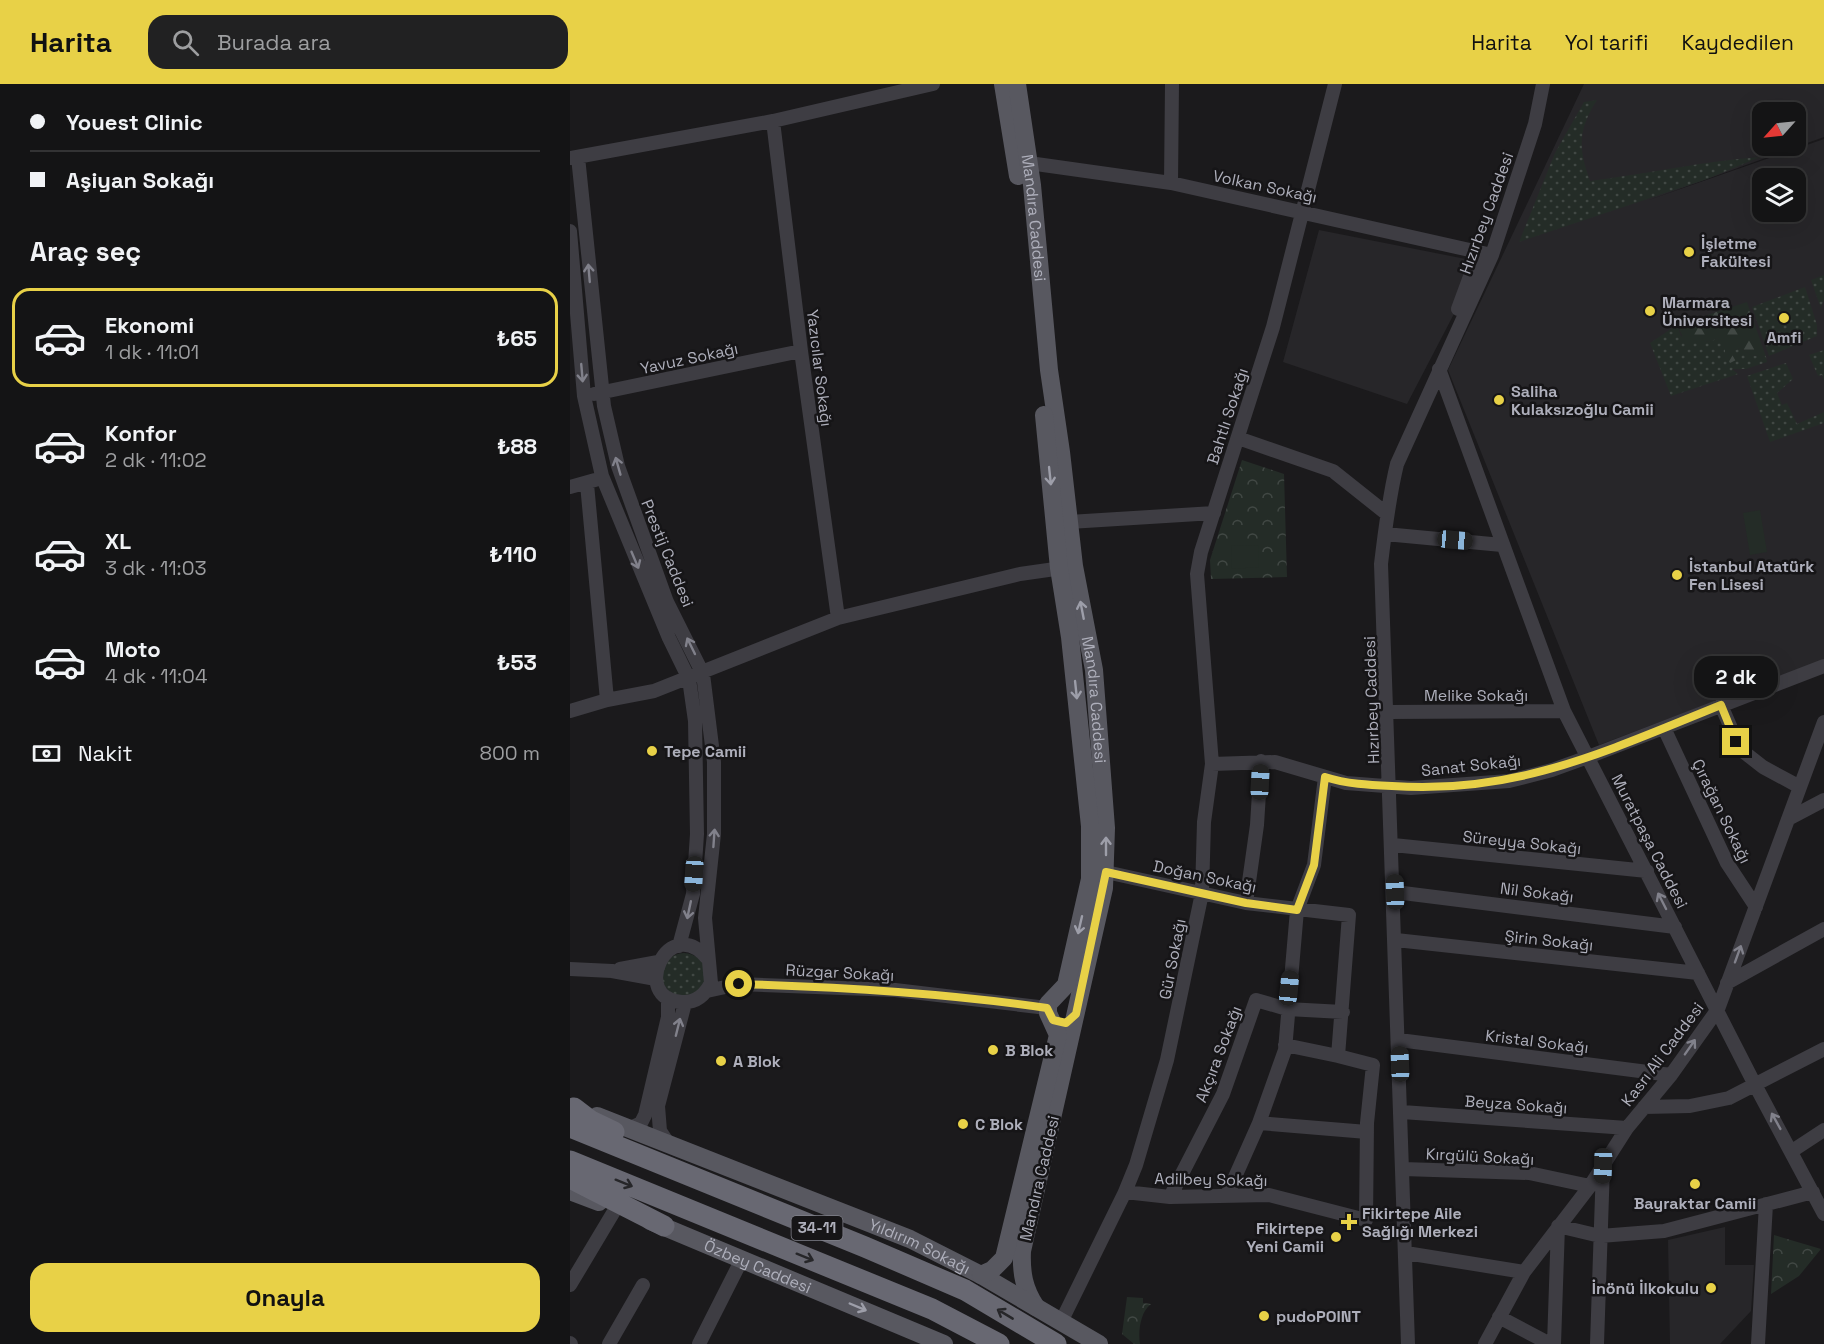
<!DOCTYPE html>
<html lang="tr">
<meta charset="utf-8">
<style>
body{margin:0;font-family:"Space Grotesk",sans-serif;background:#212122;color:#f1f3f6;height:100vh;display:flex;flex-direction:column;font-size:22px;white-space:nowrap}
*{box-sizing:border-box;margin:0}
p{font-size:20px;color:#9d9ea0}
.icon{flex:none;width:33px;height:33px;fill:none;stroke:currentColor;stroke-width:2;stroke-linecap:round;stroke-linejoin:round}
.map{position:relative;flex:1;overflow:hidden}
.sheet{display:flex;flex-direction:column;background:#141415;width:570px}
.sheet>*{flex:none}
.hud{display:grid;align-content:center;height:132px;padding:0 30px;background:#141415}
.needle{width:39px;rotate:243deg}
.tools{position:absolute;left:1182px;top:18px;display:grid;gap:12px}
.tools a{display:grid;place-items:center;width:54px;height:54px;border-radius:12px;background:#141415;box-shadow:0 6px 24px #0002,0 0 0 2px #333334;font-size:30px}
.end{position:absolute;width:27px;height:27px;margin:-14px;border:8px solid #e8d147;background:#111;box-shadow:0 0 0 3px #111}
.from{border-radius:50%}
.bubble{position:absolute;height:42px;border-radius:18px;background:#141415;box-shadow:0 6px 24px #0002,0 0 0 2px #333334;font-size:20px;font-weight:700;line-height:42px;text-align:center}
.car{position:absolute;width:18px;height:36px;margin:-18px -9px;border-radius:8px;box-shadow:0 0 4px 2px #0007;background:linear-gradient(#222 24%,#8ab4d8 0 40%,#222 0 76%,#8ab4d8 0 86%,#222 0)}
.hud b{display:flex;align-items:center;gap:21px;height:57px;font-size:22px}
.hud b+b{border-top:2px solid #333334}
.hud i{width:15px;height:15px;background:#f1f3f6}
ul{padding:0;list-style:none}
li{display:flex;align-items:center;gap:18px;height:99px;margin:0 12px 9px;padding:0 18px;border:3px solid transparent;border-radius:18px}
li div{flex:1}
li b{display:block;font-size:22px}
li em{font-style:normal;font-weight:700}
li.on{border-color:#e8d147}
li>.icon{width:54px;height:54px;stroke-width:1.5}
h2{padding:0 30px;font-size:27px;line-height:72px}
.pay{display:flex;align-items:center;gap:15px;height:66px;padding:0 30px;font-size:22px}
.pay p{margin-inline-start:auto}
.action{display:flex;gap:12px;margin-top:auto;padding:12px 30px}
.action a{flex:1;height:69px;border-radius:18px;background:#e8d147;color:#111;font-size:24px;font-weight:700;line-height:69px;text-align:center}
header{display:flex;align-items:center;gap:36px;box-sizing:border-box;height:84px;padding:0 30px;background:#e8d147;color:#111}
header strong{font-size:28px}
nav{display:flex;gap:33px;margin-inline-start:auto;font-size:21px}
.search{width:420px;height:54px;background:#212122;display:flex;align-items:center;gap:15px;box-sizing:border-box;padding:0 21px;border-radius:18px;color:#9d9ea0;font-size:22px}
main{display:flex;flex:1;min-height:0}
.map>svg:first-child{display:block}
.built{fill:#272629;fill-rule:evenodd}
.grass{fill:url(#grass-dots)}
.forest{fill:url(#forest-firs)}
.park{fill:url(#park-crowns)}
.pitch{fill:#242c27}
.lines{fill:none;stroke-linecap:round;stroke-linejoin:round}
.minor{stroke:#3e3d43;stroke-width:14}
.major{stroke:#585860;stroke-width:18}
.highway{stroke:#686872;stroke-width:21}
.oneway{stroke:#81818b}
.oneway2{stroke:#9d9ea9}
.oneway3{stroke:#262629}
.route{stroke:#e8d147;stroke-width:8}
.poi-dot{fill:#e8d147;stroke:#161517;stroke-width:2}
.labels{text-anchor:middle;stroke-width:5;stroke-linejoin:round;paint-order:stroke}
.shield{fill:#161517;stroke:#80818a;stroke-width:1.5}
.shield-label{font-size:15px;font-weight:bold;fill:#aeafbb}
.street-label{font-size:16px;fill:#aeafbb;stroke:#161517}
.poi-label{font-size:16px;font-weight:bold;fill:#aeafbb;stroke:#161517;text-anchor:start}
</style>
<header>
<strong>Harita</strong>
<div class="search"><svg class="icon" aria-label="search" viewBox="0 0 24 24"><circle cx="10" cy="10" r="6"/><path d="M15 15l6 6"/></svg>Burada ara</div>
<nav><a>Harita</a><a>Yol tarifi</a><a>Kaydedilen</a></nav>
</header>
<main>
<section class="sheet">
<div class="hud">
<b><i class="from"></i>Youest Clinic</b>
<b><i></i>Aşiyan Sokağı</b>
</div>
<h2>Araç seç</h2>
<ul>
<li class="on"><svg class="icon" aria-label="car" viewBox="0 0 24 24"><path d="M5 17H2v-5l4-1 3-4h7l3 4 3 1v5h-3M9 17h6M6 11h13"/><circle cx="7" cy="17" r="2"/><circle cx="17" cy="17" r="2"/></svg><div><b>Ekonomi</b><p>1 dk · 11:01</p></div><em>₺65</em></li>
<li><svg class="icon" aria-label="car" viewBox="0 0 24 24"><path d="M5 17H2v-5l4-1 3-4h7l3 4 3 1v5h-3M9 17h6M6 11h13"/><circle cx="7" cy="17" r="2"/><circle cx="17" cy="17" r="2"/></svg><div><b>Konfor</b><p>2 dk · 11:02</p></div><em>₺88</em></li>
<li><svg class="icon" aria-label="car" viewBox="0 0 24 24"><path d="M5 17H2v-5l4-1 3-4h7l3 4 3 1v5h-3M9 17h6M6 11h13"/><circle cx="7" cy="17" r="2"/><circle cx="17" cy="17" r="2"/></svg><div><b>XL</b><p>3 dk · 11:03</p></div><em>₺110</em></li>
<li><svg class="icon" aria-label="car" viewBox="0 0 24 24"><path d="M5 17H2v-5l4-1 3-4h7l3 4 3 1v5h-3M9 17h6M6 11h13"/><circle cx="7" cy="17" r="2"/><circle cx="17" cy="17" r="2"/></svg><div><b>Moto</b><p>4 dk · 11:04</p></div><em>₺53</em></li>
</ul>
<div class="pay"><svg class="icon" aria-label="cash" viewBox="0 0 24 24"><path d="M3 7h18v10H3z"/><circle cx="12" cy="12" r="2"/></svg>Nakit<p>800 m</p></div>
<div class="action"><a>Onayla</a></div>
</section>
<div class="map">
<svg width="1254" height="1260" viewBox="0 0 1254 1260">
<defs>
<pattern id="grass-dots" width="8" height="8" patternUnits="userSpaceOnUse" patternTransform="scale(1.5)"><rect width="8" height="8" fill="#242c27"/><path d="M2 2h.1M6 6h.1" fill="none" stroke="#414844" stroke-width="1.8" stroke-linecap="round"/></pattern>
<pattern id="forest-firs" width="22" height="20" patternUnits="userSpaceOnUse" patternTransform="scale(1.5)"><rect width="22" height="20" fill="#242c27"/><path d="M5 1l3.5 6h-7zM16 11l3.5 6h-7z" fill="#414844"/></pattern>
<pattern id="park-crowns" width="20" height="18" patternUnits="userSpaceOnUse" patternTransform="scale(1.5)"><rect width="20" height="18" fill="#242c27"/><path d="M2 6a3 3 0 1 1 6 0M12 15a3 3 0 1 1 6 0" fill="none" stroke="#414844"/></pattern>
</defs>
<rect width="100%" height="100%" fill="#1b1a1c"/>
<!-- built -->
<path class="built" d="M1014 0H1254V53L1076 117 1254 55V576L1029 661 878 286ZM1192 28H1226V62H1192ZM1192 94H1226V128H1192Z
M749 146 911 178 837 320 713 278Z
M1155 1143V1181H1184L1181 1227 1150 1260H1100L1098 1156Z"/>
<!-- grass -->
<path class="grass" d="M1027 16C1008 46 1008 63 1020 97 1077 90 1133 77 1190 73L1137 95 949 158 985 69 1014 18Z
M1254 191V216L1251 223 1254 233 1241 196Z
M1235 203 1247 241V252L1199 272 1182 223Z
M1107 241 1111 252 1139 258 1147 254 1156 264 1155 270 1170 264 1181 271 1196 273 1197 278 1176 285H1162L1168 290 1101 312 1080 259Z
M1254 266V296L1252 291 1248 292 1239 271Z
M1216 279 1223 295 1207 309 1212 321 1217 319 1227 340 1254 328V339L1200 358 1177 292Z
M92 891a22 22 0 1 1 44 0a22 22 0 1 1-44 0Z"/>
<!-- forest -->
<path class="forest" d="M1177 218 1196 273 1181 271 1170 264 1165 266 1166 276 1160 279 1155 270V264L1147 254 1140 258 1124 256 1117 261 1107 241Z"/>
<!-- park -->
<path class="park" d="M672 376 714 390 717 493 641 495 640 476Z
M1204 1151 1251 1165 1229 1192 1201 1210Z
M557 1213 573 1214V1219L581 1220C570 1228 568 1248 570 1260H564L552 1250Z"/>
<!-- pitch -->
<path class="pitch" d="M1190 426 1197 468 1180 471 1173 429Z
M688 461 689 483 662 485 661 462Z"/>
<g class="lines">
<!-- minor -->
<path class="minor" d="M203 37 231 267 268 534
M8 73 34 322 48 382 97 518 133 590 144 678V750L135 834 141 899C135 911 126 919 112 918 59 916 98 827 138 875
M1 74 203 37 363 0
M459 79 601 99 922 171
M601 99 602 0
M0 147 14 312 32 392 99 554 119 595 125 637 127 750 123 810 109 862
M888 225 909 168
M869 285 994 627 1183 997 1254 1130
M24 310 231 267
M668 354 763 387 817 430
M17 400 37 616
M0 403 25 396
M499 438 644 429
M815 450 932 461
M1151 621 1170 665 1193 683 1230 703
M0 627 37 616 84 607 268 534 450 490 499 483
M818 628 994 627
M1094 644 1157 779 1186 823
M642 680 705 678 776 699 841 704 939 697 982 686 1018 673 1254 582
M1218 735 1254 716
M823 761 1077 787
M536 788 676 819 779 831 768 972 803 981 797 1039 796 1136 699 1111 600 1113 555 1108
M825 808 1105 843
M676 819 687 741 691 677
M826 856 1128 889
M0 885 42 887 86 895
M50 885 88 878
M1157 899 1254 845
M137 907 169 900 325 906 477 924
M829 956 1101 991
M715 961 768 972
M1074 1023 1120 1022 1159 1014 1254 965
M832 1028 1057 1044
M689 1039 797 1048
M60 1044 71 1039 75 1031 98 933V914
M98 1059 90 1047 88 1022 115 919
M1222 1067 1254 1046
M833 1085 959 1089 1020 1102
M657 1111 689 1039 715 966 727 826 744 781 755 693
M600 1113 653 1010 686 916 717 925 773 928
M836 1169 954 1188
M0 1201 46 1124
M929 1233 980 1260
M491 1238 555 1108 566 1081 597 976 632 809 634 738 642 680 627 490 631 468 703 243 765 0
M0 1259 1 1260
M39 1260 73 1201
M129 1260 172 1175
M838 1260 811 480C815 446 819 413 827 380L922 171 965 40 973 0
M915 1260 954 1188 1020 1102 1057 1044 1101 991 1148 925 1254 638
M984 1260 988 1142 1030 1152 1094 1147 1243 1108
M1027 1260 1033 1082
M1188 1260 1196 1120"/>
<!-- major -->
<g class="major">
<path d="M433 0 448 92"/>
<path id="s1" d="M447 0 462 101 479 286 491 368 504 482 524 586 536 744 534 804 452 1167C451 1189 454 1205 466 1223"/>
<path id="s2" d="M27 1032 340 1155 411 1191 529 1260"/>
<path d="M0 1107 29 1118"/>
<path id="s3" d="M80 1137 374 1260"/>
<path d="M411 1191 422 1186 434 1174 488 951 478 929V920L496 901 520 795V742L500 553 489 484 474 331"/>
</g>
<!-- highway -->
<path class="highway" d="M4 1024 21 1037 44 1048
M0 1043 295 1163 395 1206 486 1260
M0 1077 362 1225 429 1260
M0 1094 94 1142"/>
</g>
<!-- one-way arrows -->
<defs><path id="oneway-shaft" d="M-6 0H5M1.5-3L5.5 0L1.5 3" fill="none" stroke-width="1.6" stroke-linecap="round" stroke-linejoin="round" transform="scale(1.5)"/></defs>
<g class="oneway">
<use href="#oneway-shaft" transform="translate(19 189) rotate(-95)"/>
<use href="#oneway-shaft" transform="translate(12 289) rotate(85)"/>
<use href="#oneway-shaft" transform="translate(48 382) rotate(-106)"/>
<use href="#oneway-shaft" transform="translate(65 476) rotate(67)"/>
<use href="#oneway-shaft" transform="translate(121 562) rotate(-116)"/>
<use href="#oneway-shaft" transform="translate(144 754) rotate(-86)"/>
<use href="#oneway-shaft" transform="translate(1092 817) rotate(-117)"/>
<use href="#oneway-shaft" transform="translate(119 826) rotate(102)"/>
<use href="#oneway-shaft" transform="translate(1168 870) rotate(-70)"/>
<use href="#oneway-shaft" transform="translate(108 943) rotate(-76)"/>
<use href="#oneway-shaft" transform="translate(1120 963) rotate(-55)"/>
<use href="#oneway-shaft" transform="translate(1206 1037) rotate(-119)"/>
</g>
<g class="oneway2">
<use href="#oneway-shaft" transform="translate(480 392) rotate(84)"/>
<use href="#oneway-shaft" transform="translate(512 526) rotate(-101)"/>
<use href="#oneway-shaft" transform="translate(506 606) rotate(84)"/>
<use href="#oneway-shaft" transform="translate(536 762) rotate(-90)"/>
<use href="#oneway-shaft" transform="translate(510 841) rotate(103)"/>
<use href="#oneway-shaft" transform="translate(288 1223) rotate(23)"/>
</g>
<g class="oneway3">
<use href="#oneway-shaft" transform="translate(54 1099) rotate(22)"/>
<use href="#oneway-shaft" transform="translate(235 1173) rotate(22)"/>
<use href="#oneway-shaft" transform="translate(435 1230) rotate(-149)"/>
</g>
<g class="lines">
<!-- route -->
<path class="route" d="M169 900C273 903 375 909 477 924L483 936 496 939 506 930 536 788 676 819 727 826 744 781 755 693C777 700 799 701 822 702 946 711 1039 666 1151 621L1166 658"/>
</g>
<!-- markers -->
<g class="poi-dot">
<circle cx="1119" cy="168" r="6"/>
<circle cx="1080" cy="227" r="6"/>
<circle cx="1214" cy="234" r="6"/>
<circle cx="929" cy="316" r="6"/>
<circle cx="1107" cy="491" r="6"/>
<circle cx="82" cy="667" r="6"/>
<circle cx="423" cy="966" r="6"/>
<circle cx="151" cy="977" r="6"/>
<circle cx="393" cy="1040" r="6"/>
<circle cx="1125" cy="1100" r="6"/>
<path d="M776 1129h6v6h6v6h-6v6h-6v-6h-6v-6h6z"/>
<circle cx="766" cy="1153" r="6"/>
<circle cx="1141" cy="1204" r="6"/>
<circle cx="694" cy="1232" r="6"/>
</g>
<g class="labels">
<!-- shield labels -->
<rect class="shield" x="221.5" y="1132" width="51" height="24" rx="4.5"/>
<g class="shield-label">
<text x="247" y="1149">34-11</text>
</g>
<!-- street labels -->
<g class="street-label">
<text transform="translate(695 102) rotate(12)" y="6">Volkan Sokağı</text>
<text transform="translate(916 129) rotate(-70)" y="6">Hızırbey Caddesi</text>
<text dy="6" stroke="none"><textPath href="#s1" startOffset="135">Mandıra Caddesi</textPath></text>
<text transform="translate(119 274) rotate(-12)" y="6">Yavuz Sokağı</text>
<text transform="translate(250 284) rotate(83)" y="6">Yazıcılar Sokağı</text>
<text transform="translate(657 332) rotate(-72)" y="6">Bahtlı Sokağı</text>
<text transform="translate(98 469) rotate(68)" y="6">Prestij Caddesi</text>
<text x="906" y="617">Melike Sokağı</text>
<text dy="6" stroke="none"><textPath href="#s1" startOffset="621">Mandıra Caddesi</textPath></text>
<text transform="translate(801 616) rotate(-92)" y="6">Hızırbey Caddesi</text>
<text transform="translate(901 681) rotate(-6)" y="6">Sanat Sokağı</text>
<text transform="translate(1152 727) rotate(64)" y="6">Çırağan Sokağı</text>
<text transform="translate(1080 757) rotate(63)" y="6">Muratpaşa Caddesi</text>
<text transform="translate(952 758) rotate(6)" y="6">Süreyya Sokağı</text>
<text transform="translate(635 792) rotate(12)" y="6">Doğan Sokağı</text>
<text transform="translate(967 808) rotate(7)" y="6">Nil Sokağı</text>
<text transform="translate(979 856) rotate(6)" y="6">Şirin Sokağı</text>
<text transform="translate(602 875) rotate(-79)" y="6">Gür Sokağı</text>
<text transform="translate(270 888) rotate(3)" y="6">Rüzgar Sokağı</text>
<text transform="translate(967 957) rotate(7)" y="6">Kristal Sokağı</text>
<text transform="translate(648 970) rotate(-69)" y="6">Akçıra Sokağı</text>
<text transform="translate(1092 970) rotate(-53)" y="6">Kasrı Ali Caddesi</text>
<text transform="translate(946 1020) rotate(4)" y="6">Beyza Sokağı</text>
<text transform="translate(910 1072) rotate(3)" y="6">Kırgülü Sokağı</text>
<text transform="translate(469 1094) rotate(-77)" y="6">Mandıra Caddesi</text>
<text transform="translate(641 1095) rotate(1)" y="6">Adilbey Sokağı</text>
<text dy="6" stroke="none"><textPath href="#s2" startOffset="348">Yıldırım Sokağı</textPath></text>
<text dy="6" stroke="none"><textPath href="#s3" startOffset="117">Özbey Caddesi</textPath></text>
</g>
<!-- poi labels -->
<g class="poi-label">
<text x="1131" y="165">İşletme<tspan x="1131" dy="18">Fakültesi</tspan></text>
<text x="1092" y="224">Marmara<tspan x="1092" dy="18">Üniversitesi</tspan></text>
<text x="1214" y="259" text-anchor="middle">Amfi</text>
<text x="941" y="313">Saliha<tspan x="941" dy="18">Kulaksızoğlu Camii</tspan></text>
<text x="1119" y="488">İstanbul Atatürk<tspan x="1119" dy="18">Fen Lisesi</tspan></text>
<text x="94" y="673">Tepe Camii</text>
<text x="435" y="972">B Blok</text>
<text x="163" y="983">A Blok</text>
<text x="405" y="1046">C Blok</text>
<text x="1125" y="1125" text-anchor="middle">Bayraktar Camii</text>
<text x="792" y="1135">Fikirtepe Aile<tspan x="792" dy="18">Sağlığı Merkezi</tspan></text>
<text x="754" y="1150" text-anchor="end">Fikirtepe<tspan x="754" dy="18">Yeni Camii</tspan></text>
<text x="1129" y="1210" text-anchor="end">İnönü İlkokulu</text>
<text x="706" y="1238">pudoPOINT</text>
</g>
</g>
</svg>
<div class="tools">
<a><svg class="needle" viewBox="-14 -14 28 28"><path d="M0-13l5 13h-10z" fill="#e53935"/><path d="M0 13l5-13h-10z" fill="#9d9ea0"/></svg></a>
<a><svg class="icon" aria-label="layers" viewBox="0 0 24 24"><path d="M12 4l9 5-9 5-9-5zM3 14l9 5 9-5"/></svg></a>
</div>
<i class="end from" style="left:169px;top:900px"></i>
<i class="end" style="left:1166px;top:658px"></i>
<div class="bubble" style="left:1124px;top:572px;width:84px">2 dk</div>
<i class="car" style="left:885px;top:456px;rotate:95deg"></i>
<i class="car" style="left:690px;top:698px;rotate:3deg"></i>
<i class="car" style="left:124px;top:790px;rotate:184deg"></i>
<i class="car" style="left:825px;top:808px;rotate:358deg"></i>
<i class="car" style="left:719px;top:904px;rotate:6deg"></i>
<i class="car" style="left:830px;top:980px;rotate:358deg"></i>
<i class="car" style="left:1033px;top:1082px;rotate:182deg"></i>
</div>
</main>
